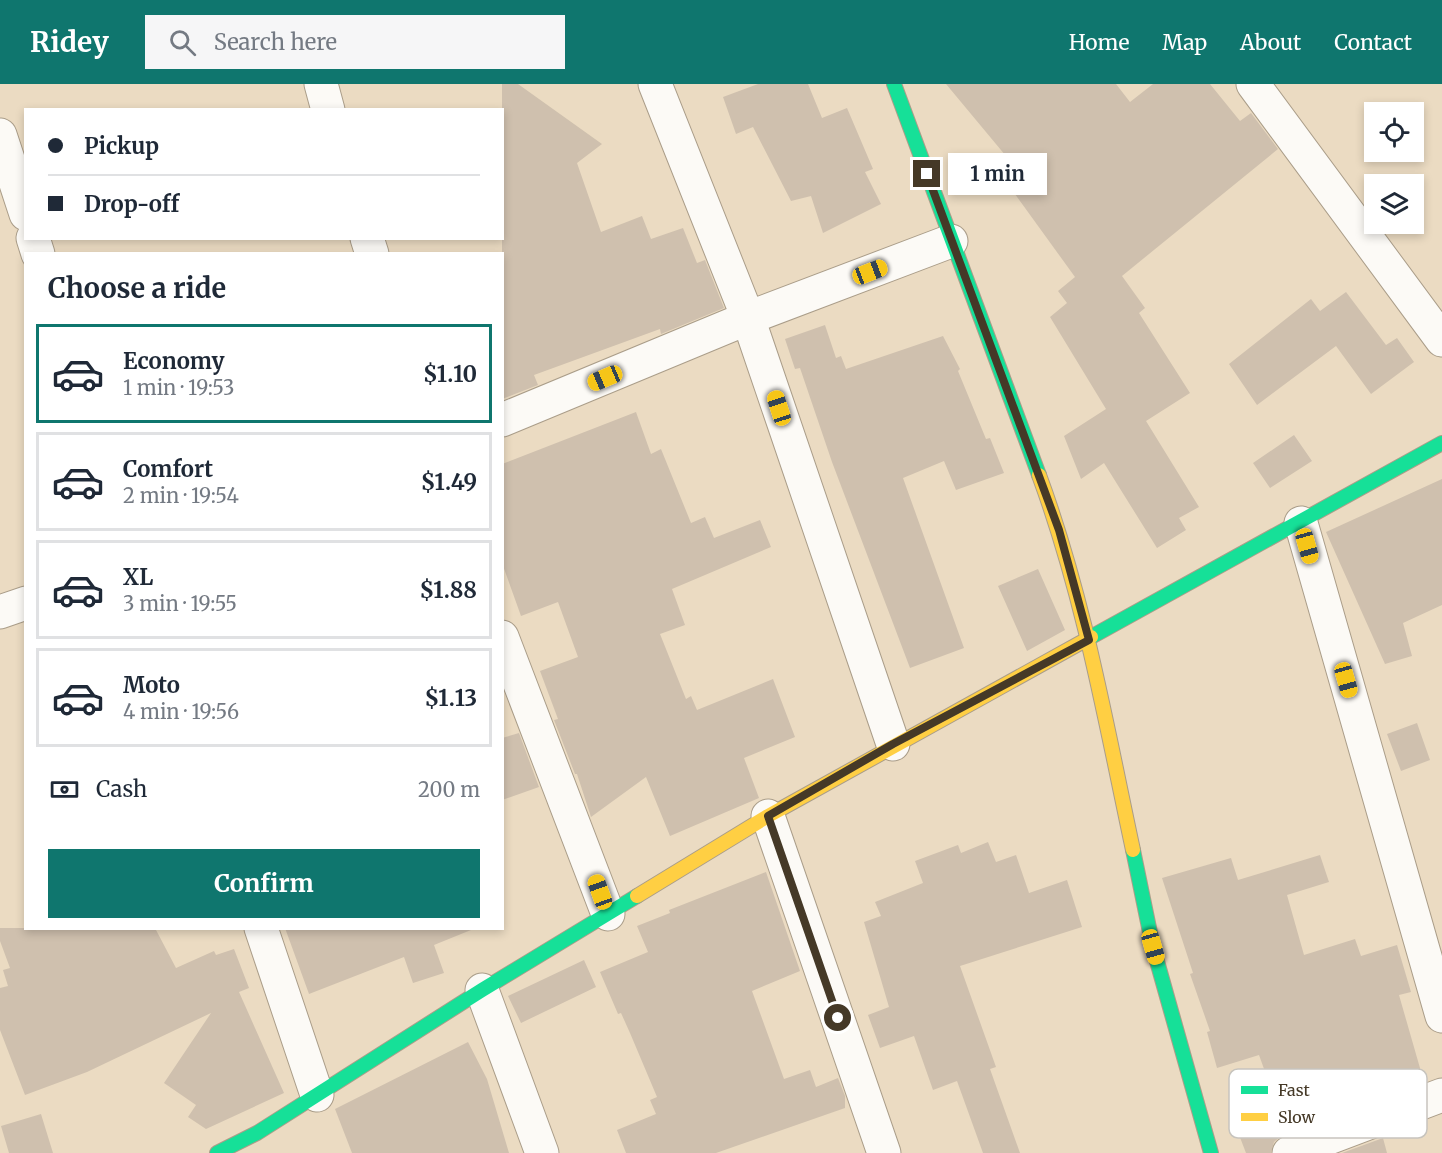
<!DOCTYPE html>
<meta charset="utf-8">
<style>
body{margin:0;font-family:Merriweather,serif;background:#f6f6f7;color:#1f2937;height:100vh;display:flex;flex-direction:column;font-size:22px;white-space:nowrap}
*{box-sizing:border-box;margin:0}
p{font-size:20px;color:#747a83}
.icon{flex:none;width:33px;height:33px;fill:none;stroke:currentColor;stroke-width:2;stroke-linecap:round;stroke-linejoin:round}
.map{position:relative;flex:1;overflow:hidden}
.drawer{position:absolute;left:24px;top:168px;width:480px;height:678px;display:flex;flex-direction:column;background:#fff;border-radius:0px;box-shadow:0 3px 9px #0003}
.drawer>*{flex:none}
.banner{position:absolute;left:24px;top:24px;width:480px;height:132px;border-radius:0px;box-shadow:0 3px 9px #0003;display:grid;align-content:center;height:132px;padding:0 24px;background:#fff}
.controls{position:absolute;left:1364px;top:18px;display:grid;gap:12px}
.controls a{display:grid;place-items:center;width:60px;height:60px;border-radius:0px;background:#fff;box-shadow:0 3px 9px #0003;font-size:30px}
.end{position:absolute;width:27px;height:27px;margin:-14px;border:8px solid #453927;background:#fff;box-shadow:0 0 0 3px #fff}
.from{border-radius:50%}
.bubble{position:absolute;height:42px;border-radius:0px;background:#fff;box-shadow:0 3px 9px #0003;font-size:20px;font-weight:700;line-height:42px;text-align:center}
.car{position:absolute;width:18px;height:36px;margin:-18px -9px;border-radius:8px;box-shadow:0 0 4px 2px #0007;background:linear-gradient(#f5c518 24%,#345 0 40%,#f5c518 0 76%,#345 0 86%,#f5c518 0)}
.banner b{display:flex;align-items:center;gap:21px;height:57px;font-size:22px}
.banner b+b{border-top:2px solid #e0e1e3}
.banner i{width:15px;height:15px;background:#1f2937}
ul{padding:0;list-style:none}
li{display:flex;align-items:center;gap:18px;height:99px;margin:0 12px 9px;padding:0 12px;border:3px solid #e0e1e3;border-radius:0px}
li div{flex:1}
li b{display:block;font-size:22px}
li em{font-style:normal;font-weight:700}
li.on{border-color:#0f766e}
li>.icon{width:54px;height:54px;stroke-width:1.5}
h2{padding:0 24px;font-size:27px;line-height:72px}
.pay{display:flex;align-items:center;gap:15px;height:66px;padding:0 24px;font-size:22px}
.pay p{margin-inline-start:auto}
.cta{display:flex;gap:12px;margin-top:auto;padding:12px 24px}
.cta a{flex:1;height:69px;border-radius:0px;background:#0f766e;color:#fff;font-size:24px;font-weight:700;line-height:69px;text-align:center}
header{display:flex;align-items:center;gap:36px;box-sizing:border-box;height:84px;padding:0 30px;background:#0f766e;color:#fff}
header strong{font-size:28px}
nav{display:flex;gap:33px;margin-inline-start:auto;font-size:21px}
.search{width:420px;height:54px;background:#f6f6f7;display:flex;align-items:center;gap:15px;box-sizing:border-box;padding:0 21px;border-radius:0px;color:#747a83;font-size:22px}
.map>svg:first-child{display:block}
.building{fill:#cfc0ae}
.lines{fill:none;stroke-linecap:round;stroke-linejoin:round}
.street-casing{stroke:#aa9d89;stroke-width:35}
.fast-casing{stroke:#aa9d89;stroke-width:16}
.slow-casing{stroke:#aa9d89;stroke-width:16}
.street{stroke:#fcfaf6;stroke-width:33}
.fast{stroke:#16e098;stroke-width:14}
.slow{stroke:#ffcf43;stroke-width:14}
.route{stroke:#453927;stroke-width:8}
.key{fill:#fff;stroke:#c7c4be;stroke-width:1.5}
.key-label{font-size:16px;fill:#453927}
</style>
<header>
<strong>Ridey</strong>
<div class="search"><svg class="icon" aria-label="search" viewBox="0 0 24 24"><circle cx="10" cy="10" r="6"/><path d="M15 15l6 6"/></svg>Search here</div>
<nav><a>Home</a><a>Map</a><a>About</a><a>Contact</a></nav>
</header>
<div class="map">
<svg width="1442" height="1069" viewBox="0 0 1442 1069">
<rect width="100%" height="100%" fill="#ebdbc2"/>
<!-- building -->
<path class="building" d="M502 0H518L602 60 577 79 601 148 642 132 651 155 683 144 697 179 705 176 724 224 661 250 660 245 534 291 538 301 502 315Z
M758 0H808L822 34 847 24 873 85 865 88 881 120 823 149 811 112 791 117 753 43 736 50 723 13Z
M946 0H1116L1130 18 1153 0H1210L1240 37 1251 29 1278 65 1122 192 1145 224 1139 229 1190 309 1146 337 1199 423 1179 434 1186 446 1157 464 1104 379 1081 395 1064 352 1106 325 1050 233 1067 219 1058 207 1075 193 1012 106 1025 95Z
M1346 208 1386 261 1397 254 1414 278 1371 310 1336 262 1257 321 1229 280 1311 215 1320 227Z
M825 241 836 274 841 272 846 285 943 252 960 285 958 287 986 355 990 354 1004 389 956 406 944 377 903 394 964 564 910 584 832 378 800 284 795 285 785 255Z
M636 328 651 370 661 365 691 439 705 433 714 454 760 436 771 463 672 505 685 541 660 550 686 615 691 612 697 626 773 595 795 653 744 674 759 714 670 752 646 693 591 733 577 690H575L554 636 558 635 540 587 578 573 558 518 521 532 502 479V380Z
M1294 351 1312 377 1270 404 1253 379Z
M1442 395V521L1403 539 1412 572 1385 580 1326 448Z
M1038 485 1065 546 1027 567 998 502Z
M1417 639 1430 676 1401 687 1387 650Z
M519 649 539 703 502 716V654Z
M988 758 996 778 1016 771 1029 809 1067 796 1082 843 960 882 996 983 990 985 1020 1069H983L957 997 933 1006 914 952 880 964 868 931 889 923 864 838 881 832 875 818 923 799 915 777 958 761 961 769Z
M1320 771 1329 798 1287 811 1304 871 1355 855 1361 872 1397 861 1411 908 1399 911 1424 998 1282 1051 1274 1058 1271 1069H1246L1236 1043 1280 1029 1259 971 1217 984 1207 948 1210 947 1190 890 1193 889 1162 794 1231 774 1238 796Z
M766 788 800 887 752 907 784 995 810 986 816 1003 838 994 845 1012V1024L716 1069H626L617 1046 656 1030 650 1016 657 1013 630 949 621 929 618 930 600 888 648 868 637 842 670 829 669 826Z
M0 844H155L176 884 214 867 216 871 234 865 249 904 239 908 284 1009 206 1045 188 1033 196 1021 164 999 211 929 87 988 25 1011 0 946V904L8 902 3 886 10 884 0 857Z
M285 844H471V846L434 861 444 889 413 899 404 873 309 910Z
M584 876 596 903 521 939 508 912Z
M468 958 487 995 509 1069H352L335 1025Z
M41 1030 53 1069H9L1 1042Z
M1383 1054 1387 1069H1342Z"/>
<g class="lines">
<defs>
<path id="street" d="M321 0 328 26
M655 0 748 234 893 660
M1253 0 1442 256
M0 51 26 130
M33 154 38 170
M367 154 372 170
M502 336 748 234 951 157
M1301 439 1442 932
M0 528 26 519
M502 553 608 830
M768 732 884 1069
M261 844 317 1011
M482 906 542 1069
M1289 1069 1442 1011"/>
<path id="fast" d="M894 0 1039 391
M1091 553 1442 359
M1133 766 1153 863 1211 1069
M217 1069 257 1049 482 906 637 812"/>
<path id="slow" d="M1039 391C1084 513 1106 640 1133 766
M637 812 768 732 1091 553"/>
</defs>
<!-- street casing -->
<use href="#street" class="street-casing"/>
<!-- fast casing -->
<use href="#fast" class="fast-casing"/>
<!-- slow casing -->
<use href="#slow" class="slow-casing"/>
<!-- street -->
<use href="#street" class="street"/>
<!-- fast -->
<use href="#fast" class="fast"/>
<!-- slow -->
<use href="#slow" class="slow"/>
</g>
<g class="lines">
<!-- route -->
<path class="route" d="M838 934 768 732 893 660 1089 556 1059 446 927 90"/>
</g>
<!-- legend -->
<rect x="1229" y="985" width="198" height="69" rx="9" class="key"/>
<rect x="1241" y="1002" width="27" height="8" fill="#16e098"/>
<rect x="1241" y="1029" width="27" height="8" fill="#ffcf43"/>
<g class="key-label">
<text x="1278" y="1012">Fast</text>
<text x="1278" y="1039">Slow</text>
</g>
</svg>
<div class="controls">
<a><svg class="icon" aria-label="locate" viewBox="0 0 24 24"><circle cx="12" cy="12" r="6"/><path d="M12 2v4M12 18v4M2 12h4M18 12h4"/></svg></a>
<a><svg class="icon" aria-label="layers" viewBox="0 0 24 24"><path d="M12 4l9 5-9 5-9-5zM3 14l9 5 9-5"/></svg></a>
</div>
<i class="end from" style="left:838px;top:934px"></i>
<i class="end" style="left:927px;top:90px"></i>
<div class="bubble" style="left:948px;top:69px;width:99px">1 min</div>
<i class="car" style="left:870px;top:188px;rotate:69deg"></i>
<i class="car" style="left:605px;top:294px;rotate:247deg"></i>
<i class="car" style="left:779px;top:324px;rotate:342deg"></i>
<i class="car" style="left:1307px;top:462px;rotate:164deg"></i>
<i class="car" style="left:1346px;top:596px;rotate:164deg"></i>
<i class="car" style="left:600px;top:808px;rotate:340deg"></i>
<i class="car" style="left:1153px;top:863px;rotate:164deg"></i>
<div class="banner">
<b><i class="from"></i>Pickup</b>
<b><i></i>Drop-off</b>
</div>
<section class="drawer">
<h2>Choose a ride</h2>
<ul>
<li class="on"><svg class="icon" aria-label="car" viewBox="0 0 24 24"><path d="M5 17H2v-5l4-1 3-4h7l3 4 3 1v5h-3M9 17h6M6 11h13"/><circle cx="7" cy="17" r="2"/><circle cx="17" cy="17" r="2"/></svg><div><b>Economy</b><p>1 min · 19:53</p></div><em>$1.10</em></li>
<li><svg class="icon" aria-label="car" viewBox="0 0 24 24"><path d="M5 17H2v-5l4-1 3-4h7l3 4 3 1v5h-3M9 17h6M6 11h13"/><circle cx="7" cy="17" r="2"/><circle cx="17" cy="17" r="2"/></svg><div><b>Comfort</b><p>2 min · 19:54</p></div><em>$1.49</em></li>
<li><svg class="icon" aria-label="car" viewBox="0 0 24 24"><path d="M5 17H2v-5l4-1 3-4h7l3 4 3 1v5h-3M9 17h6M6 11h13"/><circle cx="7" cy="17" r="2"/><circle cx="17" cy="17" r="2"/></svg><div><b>XL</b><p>3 min · 19:55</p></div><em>$1.88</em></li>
<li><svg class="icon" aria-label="car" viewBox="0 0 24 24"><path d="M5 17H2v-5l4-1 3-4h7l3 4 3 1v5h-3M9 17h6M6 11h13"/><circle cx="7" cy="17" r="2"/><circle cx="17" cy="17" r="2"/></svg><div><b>Moto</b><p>4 min · 19:56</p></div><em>$1.13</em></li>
</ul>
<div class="pay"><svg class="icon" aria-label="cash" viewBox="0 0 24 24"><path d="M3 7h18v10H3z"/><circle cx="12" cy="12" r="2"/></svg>Cash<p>200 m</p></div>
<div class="cta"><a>Confirm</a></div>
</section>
</div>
